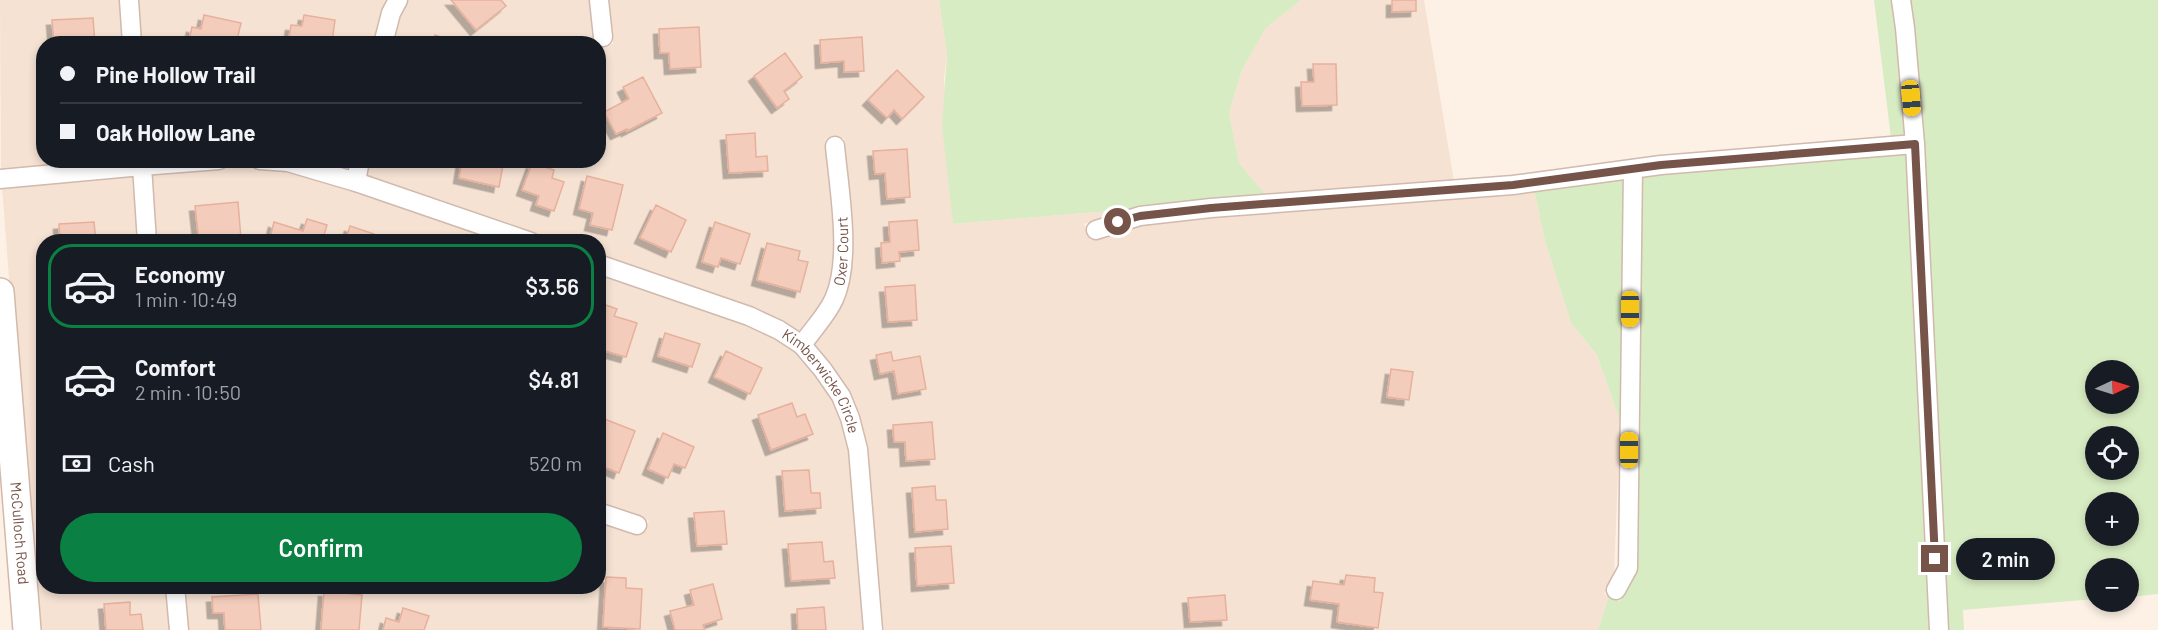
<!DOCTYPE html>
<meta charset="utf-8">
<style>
body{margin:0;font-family:Barlow,sans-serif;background:#20242c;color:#f1f3f6;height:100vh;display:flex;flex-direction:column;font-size:22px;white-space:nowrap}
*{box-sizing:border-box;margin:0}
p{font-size:20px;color:#9ea1a6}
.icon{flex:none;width:33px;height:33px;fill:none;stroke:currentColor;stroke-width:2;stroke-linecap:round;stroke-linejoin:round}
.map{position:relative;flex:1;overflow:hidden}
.details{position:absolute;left:36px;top:234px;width:570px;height:360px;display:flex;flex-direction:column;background:#171b24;border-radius:24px;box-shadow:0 3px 9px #0003}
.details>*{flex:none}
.hud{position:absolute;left:36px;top:36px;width:570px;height:132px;border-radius:24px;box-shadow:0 3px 9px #0003;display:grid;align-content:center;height:132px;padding:0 24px;background:#171b24}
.needle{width:39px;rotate:86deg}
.buttons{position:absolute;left:2085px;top:360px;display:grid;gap:12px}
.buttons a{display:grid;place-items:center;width:54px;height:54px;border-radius:50%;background:#171b24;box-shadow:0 3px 9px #0003;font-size:30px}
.end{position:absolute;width:27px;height:27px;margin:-14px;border:8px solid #775449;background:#fff;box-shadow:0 0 0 3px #fff}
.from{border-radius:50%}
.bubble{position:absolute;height:42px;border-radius:21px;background:#171b24;box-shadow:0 3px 9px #0003;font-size:20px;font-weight:600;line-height:42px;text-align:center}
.car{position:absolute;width:18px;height:36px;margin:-18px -9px;border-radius:8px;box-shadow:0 0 4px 2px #0007;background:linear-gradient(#f5c518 24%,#345 0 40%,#f5c518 0 76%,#345 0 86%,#f5c518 0)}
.hud b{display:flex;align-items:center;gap:21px;height:57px;font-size:22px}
.hud b+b{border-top:2px solid #363941}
.hud i{width:15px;height:15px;background:#f1f3f6}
ul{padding:10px 0 0;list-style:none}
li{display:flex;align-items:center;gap:18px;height:84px;margin:0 12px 9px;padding:0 12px;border:3px solid transparent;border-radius:24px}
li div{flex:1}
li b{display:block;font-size:22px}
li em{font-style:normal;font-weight:600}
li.on{border-color:#0b8043}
li>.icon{width:54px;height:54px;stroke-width:1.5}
.pay{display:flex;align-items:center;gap:15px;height:66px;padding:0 24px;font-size:22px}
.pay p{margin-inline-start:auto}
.primary-button{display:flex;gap:12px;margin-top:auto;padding:12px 24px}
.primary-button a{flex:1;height:69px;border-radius:36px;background:#0b8043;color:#fff;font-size:24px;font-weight:600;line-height:69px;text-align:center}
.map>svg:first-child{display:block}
.residential{fill:#f5e2d3}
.green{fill:#d8ecc3;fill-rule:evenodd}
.building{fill:#f4ccbc;stroke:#e7b09c;stroke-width:1.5;filter:url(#shadow)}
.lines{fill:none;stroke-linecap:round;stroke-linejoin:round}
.street-casing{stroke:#d1b9ad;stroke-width:21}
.secondary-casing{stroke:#d4b9ab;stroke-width:30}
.street{stroke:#fff;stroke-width:18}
.secondary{stroke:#fff;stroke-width:27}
.route{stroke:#775449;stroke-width:8}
.labels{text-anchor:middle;stroke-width:5;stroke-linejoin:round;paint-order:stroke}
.street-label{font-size:15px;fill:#775449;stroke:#fff6ed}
</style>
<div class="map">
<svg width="2158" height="630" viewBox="0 0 2158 630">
<defs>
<filter id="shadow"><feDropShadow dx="-5.5" dy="5.5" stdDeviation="0" flood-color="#0004"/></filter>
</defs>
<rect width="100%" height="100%" fill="#fdf1e5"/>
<!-- residential -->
<path class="residential" d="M0 0H120L123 43 44 44V160L118 161 1 171Z
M138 0H388L383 10 373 44 142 43Z
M408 0H590L594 43 392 44 400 16Z
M609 0H939L947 54 944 79 953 224 1134 209 1084 224 1091 240 1142 223 1212 216 1534 190 1545 241 1571 323 1597 355 1620 421 1614 575 1604 594 1609 596 1598 630H883L868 448 859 416 849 393 813 345 843 302 849 280 853 257 844 138 825 139 835 255 831 277 825 297 800 333 599 256 598 242 557 241 366 176 369 161 598 160 599 46 613 44Z
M1301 0H1424L1454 181 1262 195 1265 194 1239 163 1229 113 1242 70 1266 28Z
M239 167 286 170 353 190 506 241H157L152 174Z
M133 175 138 241 44 242V586L166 587 170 630H36L2 187Z
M599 273 745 323 796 351 815 375 832 399 841 421 849 451 864 630H188L184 587 598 586 599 521 642 535 649 521 599 503Z"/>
<!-- green -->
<path class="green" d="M939 0H1301L1266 28 1242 70 1229 113 1239 163 1266 195 1134 209 953 224 942 126 947 54Z
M1874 0H1891L1896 29 1905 137 1891 138Z
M1910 0H2158V594L2129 597 2128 568H2096L2095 599 1963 610 1964 630H1948L1925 152 1914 27ZM2096 370H2128V404H2096ZM2096 436H2128V470H2096ZM2096 502H2128V536H2096Z
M1906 153 1929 630H1598L1609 596 1620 601 1637 567 1642 175Z
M1624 178 1620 421 1597 355 1571 323 1545 241 1534 190Z"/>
<!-- building -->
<path class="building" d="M451 0H501L506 6 476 30Z
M1392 0H1416V11L1392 12Z
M204 15 241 23 236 44H188L192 27 201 29Z
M304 15 335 20 332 42 319 40V44H288L291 25 302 26Z
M93 18 95 44H54L52 20Z
M699 27 701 67 670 69 669 53H660L659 29Z
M435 35 461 44H433Z
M862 37 864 71 844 72V61L821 63 820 40Z
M785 53 802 77 784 91 789 99 777 108 754 76Z
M1313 64H1336L1337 105 1302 106 1301 82H1314Z
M897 70 924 97 902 119 894 110 887 118 868 100Z
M643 77 662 113 627 131V129L616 134 604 112 629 99 623 87Z
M755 133 756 157 767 156 768 171 729 173 726 135Z
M907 149 910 197 887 199 885 173 875 174 873 151Z
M462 160H504L499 187 459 178Z
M532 163 554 170 552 178 564 182 554 211 536 205 539 196 522 190Z
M587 176 623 185 612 230 590 225 593 213 579 209Z
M238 202 241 239 199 242 195 206Z
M656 205 686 220 671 252 640 238Z
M307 219 327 225 322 242H269L274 222 303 231Z
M917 220 919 250 899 252 900 261 882 263 881 243 890 242 889 222Z
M94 222 96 242H60L59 224Z
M715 222 750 234 740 264 721 258 718 267 702 262Z
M350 226 374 234 371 242H345Z
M767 243 800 251 798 260 808 262 800 292 757 280Z
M915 285 917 320 888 322 885 287Z
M603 304 617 309 614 316 637 323 626 357 598 349V318Z
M665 333 700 344 692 367 658 356Z
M726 351 762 368 750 394 714 377Z
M891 352 893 361 920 356 926 389 898 394 894 371 880 374 876 355Z
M1391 369 1413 372 1409 400 1387 397Z
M792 403 797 417 805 414 813 434 771 450 758 415Z
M602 418 635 431 619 473 599 465 603 455 598 453V426Z
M932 422 935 459 906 461 905 442H894L893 425Z
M663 433 694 447 685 468 674 464 668 478 648 469Z
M809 470 811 493H820L821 508 785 511 782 471Z
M935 486 936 500H946L948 529 915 532 912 488Z
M724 511 727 544 697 546 694 513Z
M822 542 824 562 833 561 835 578 791 581 788 544Z
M951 546 954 583 917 586 915 548Z
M1346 575 1375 578 1374 592 1383 593 1378 628 1337 622 1339 604 1310 600 1313 581 1344 585Z
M606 577 626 578V588L642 589 640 629 603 627Z
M713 584 722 619 703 625 705 630H675L670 611 694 605 690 590Z
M324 591 362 595 359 630H321Z
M258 594 261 630H225L224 613H213L212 597Z
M1225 595 1227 620 1190 622 1188 598Z
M130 602V615L141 614 143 630H106L104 604Z
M824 607 826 630H798L797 609Z
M403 608 429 616 424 630H383L386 618 399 622Z"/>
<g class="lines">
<defs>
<g id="street">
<path d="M129 0 132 44"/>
<path d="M599 0 603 37"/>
<path d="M1901 0 1905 28 1915 144 1939 630"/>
<path d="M383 44 391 13 398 0"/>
<path d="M260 160 288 162 356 182 531 242"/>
<path d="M0 179 142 166 141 160"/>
<path d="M356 182 360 160"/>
<path d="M1096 230 1140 216 1211 208 1513 185 1661 165 1915 144"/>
<path d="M147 242 142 166 219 160"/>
<path id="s1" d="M598 264 749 316 779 330 802 345 823 370 841 396 850 418 858 449 873 630"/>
<path id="s2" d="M802 345C812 330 827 315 834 299 852 260 839 189 835 146"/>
<path d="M598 512 637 525"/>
<path d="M175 586 179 630"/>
<path d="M1616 590 1628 568 1633 169"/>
</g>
<g id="secondary">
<path id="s3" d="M0 292 27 630"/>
</g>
</defs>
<!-- street casing -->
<use href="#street" class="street-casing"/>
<!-- secondary casing -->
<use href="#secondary" class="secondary-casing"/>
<!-- street -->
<use href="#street" class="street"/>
<!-- secondary -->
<use href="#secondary" class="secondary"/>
</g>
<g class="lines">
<!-- route -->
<path class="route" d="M1118 222 1140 216 1211 208 1513 185 1661 165 1915 144 1935 559"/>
</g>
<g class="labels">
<!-- street labels -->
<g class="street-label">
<text dy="5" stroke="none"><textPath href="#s2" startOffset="105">Oxer Court</textPath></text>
<text dy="5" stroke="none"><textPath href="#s1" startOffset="261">Kimberwicke Circle</textPath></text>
<text dy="5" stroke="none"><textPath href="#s3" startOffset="242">McCulloch Road</textPath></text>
</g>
</g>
</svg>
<div class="buttons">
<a><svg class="needle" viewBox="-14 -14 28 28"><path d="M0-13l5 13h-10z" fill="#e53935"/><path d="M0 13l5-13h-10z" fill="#9ea1a6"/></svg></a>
<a><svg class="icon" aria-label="locate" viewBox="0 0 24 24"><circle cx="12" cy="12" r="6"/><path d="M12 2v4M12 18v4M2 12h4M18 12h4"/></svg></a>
<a>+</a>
<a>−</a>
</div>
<i class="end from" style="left:1118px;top:222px"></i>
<i class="end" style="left:1935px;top:559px"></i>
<div class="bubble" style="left:1956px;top:538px;width:99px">2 min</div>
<i class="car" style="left:1911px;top:98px;rotate:175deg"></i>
<i class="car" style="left:1630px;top:309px;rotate:180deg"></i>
<i class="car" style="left:1629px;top:450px;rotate:0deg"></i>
<div class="hud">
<b><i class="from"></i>Pine Hollow Trail</b>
<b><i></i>Oak Hollow Lane</b>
</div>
<section class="details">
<ul>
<li class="on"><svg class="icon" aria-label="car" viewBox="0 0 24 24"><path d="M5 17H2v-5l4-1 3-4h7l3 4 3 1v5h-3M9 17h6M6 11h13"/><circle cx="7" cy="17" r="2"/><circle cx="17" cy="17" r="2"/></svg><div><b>Economy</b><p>1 min · 10:49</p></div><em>$3.56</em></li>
<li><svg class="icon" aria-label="car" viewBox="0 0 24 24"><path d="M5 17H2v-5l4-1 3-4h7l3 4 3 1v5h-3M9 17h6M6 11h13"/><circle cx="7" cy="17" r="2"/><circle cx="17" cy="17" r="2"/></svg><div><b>Comfort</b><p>2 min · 10:50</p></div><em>$4.81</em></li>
</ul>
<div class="pay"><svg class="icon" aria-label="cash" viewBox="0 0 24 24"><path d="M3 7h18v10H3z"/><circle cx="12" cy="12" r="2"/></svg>Cash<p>520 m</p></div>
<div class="primary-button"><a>Confirm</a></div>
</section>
</div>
